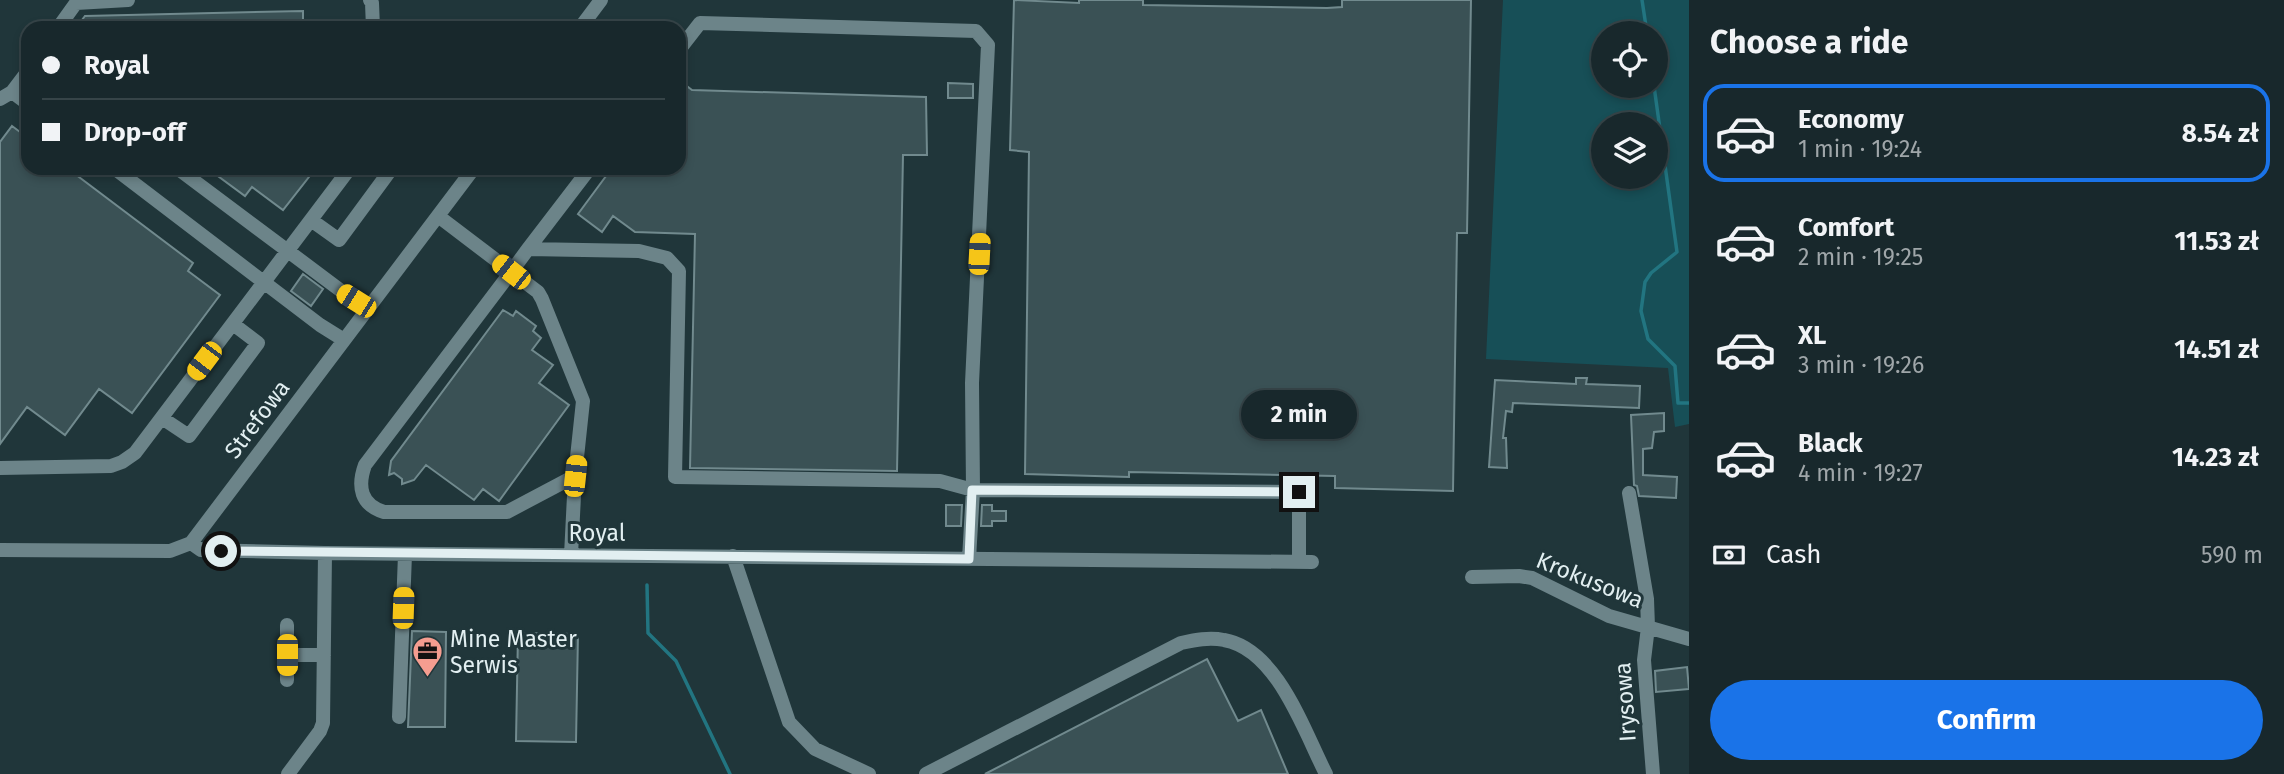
<!DOCTYPE html>
<meta charset="utf-8">
<style>
body{margin:0;font-family:"Fira Sans",sans-serif;background:#253438;color:#f1f3f6;height:100vh;display:flex;flex-direction:column;font-size:26px;white-space:nowrap}
*{box-sizing:border-box;margin:0}
p{font-size:23px;color:#9fa6a9}
.icon{flex:none;width:38px;height:38px;fill:none;stroke:currentColor;stroke-width:2;stroke-linecap:round;stroke-linejoin:round}
.map{position:relative;flex:1;overflow:hidden}
.sheet{display:flex;flex-direction:column;background:#18282c;width:595px}
.sheet>*{flex:none}
.top-card{position:absolute;left:21px;top:21px;width:665px;height:154px;border-radius:21px;box-shadow:0 4px 10px #0003,0 0 0 2px #364448;display:grid;align-content:center;height:154px;padding:0 21px;background:#18282c}
.fabs{position:absolute;left:1591px;top:21px;display:grid;gap:14px}
.fabs a{display:grid;place-items:center;width:77px;height:77px;border-radius:50%;background:#18282c;box-shadow:0 4px 10px #0003,0 0 0 2px #364448;font-size:35px}
.end{position:absolute;width:32px;height:32px;margin:-16px;border:9px solid #e2eff1;background:#111;box-shadow:0 0 0 4px #111}
.from{border-radius:50%}
.bubble{position:absolute;height:49px;border-radius:24px;background:#18282c;box-shadow:0 4px 10px #0003,0 0 0 2px #364448;font-size:23px;font-weight:700;line-height:49px;text-align:center}
.car{position:absolute;width:21px;height:42px;margin:-21px -10px;border-radius:9px;box-shadow:0 0 5px 2px #0007;background:linear-gradient(#f5c518 24%,#345 0 40%,#f5c518 0 76%,#345 0 86%,#f5c518 0)}
.top-card b{display:flex;align-items:center;gap:24px;height:66px;font-size:26px}
.top-card b+b{border-top:2px solid #364448}
.top-card i{width:18px;height:18px;background:#f1f3f6}
ul{padding:0;list-style:none}
li{display:flex;align-items:center;gap:21px;height:98px;margin:0 14px 10px;padding:0 7px;border:4px solid transparent;border-radius:21px}
li div{flex:1}
li b{display:block;font-size:26px}
li em{font-style:normal;font-weight:700}
li.selected{border-color:#1a73e8}
li>.icon{width:63px;height:63px;stroke-width:1.5}
h2{padding:0 21px;font-size:32px;line-height:84px}
.pay{display:flex;align-items:center;gap:18px;height:77px;padding:0 21px;font-size:26px}
.pay p{margin-inline-start:auto}
.action{display:flex;gap:14px;margin-top:auto;padding:14px 21px}
.action a{flex:1;height:80px;border-radius:42px;background:#1a73e8;color:#fff;font-size:28px;font-weight:700;line-height:80px;text-align:center}
main{display:flex;flex:1;min-height:0}
.map>svg:first-child{display:block}
.green{fill:#174f57;fill-rule:evenodd}
.lines{fill:none;stroke-linecap:round;stroke-linejoin:round}
.stream{stroke:#227581;stroke-width:3.5}
.building{fill:#3a5155;stroke:#718a8e;stroke-width:2}
.minor{stroke:#6c8489;stroke-width:14}
.route{stroke:#e2eff1;stroke-width:9}
.labels{text-anchor:middle;stroke-width:6;stroke-linejoin:round;paint-order:stroke}
.street-label{font-size:23px;fill:#e2eff1;stroke:#20363a}
.poi-label{font-size:23px;fill:#e2eff1;stroke:#20363a;text-anchor:start}
</style>
<main>
<div class="map">
<svg width="1689" height="774" viewBox="0 0 1689 774">
<rect width="100%" height="100%" fill="#20363a"/>
<!-- green -->
<path class="green" d="M1503 0H1689V424L1675 427 1668 368 1486 359ZM1603 33H1656V86H1603ZM1603 124H1656V177H1603Z"/>
<g class="lines">
<!-- stream -->
<path class="stream" d="M1642 0 1647 33
M1654 86 1677 252 1651 273 1645 282 1641 311 1648 339 1675 366 1678 403H1689
M647 585 648 633 676 661 730 774"/>
</g>
<!-- building -->
<path class="building" d="M1014 0 1079 3V0H1143V5L1327 8 1342 7V0H1471L1467 233H1457L1453 491 1335 488V476L1129 472V477L1025 474 1029 152 1010 150Z
M303 11V19L314 28H76L85 16Z
M679 80 692 90 926 97 927 155H903L897 471 690 468 695 234 635 232 613 216 602 232 578 214 612 168H679Z
M948 83 973 84V98H948Z
M12 126 28 138V168H67L193 263 188 271 220 295 132 413 99 389 65 435 27 407 0 444V142Z
M207 168H316L283 210 252 187 245 196Z
M303 274 323 289 311 306 291 291Z
M503 310 513 316 516 311 536 326 533 331 541 338 532 350 553 365 539 383 569 405 499 501 483 489 474 500 426 465 414 480 402 484V479L394 473 389 475 391 461Z
M1576 378H1587L1586 384 1640 386 1639 408 1513 403 1512 412 1506 411 1503 438H1506L1507 468 1489 467 1495 380 1576 384Z
M1664 413V431L1654 432 1652 448 1643 449V475L1677 477 1676 498 1639 496 1637 486 1634 485 1631 415Z
M946 505H962L961 526H946Z
M982 505H992V511H1006V521H992V526H981Z
M412 631 446 632 445 727H408Z
M518 633 578 634 576 742 516 741Z
M1207 659 1238 721 1261 710 1288 774H985Z
M1687 667 1689 689 1656 692 1655 671Z"/>
<g class="lines">
<!-- minor -->
<path class="minor" d="M370 0 372 3 373 28
M58 28 76 3 128 0
M580 28 601 0
M12 92 28 104
M0 99 12 92 28 71
M114 168 320 325 344 340
M177 168 344 293 368 308
M438 216 538 292 542 299 583 401 575 476 507 512H384C361 505 357 487 365 465L511 272 528 249 590 168
M311 220 339 240 392 168
M528 249 639 251 667 258 679 271 675 477 940 481 973 490 972 383 988 45 976 31 700 23 679 50
M162 418 189 436 258 343 233 324
M0 468 111 466 122 462 135 453 350 168
M1629 493 1647 599 1648 627 1644 660 1653 774
M191 543 201 550 325 553 1312 562
M0 550 170 551 191 543 474 168
M571 555 575 476
M733 556 789 722 815 749 869 774
M969 559 973 490 1299 492V562
M1472 577 1519 576 1532 578 1609 616 1689 639
M287 655H324
M287 680V625
M399 717 405 554
M288 774 320 731 323 723 325 553
M926 774 1181 643C1195 640 1209 637 1224 640 1277 649 1304 731 1326 774"/>
</g>
<g class="lines">
<!-- route -->
<path class="route" d="M221 551 969 559 972 490 1299 492"/>
</g>
<!-- icons -->
<defs>
<symbol id="office-pin" viewBox="-11 -11 22 30"><path d="M0 17L-7.5 6A9.5 9.5 0 1 1 7.5 6Z" fill="#f59d90" stroke="#20363a"/><path d="M-6-3h4V-5.5h4V-3h4V5H-6ZM-1-4.5V-3h2v-1.5ZM-6 0V1H6V0Z" fill="#111"/></symbol>
</defs>
<g fill-rule="evenodd">
<use href="#office-pin" x="410" y="634" width="35" height="47"/>
</g>
<g class="labels">
<!-- street labels -->
<g class="street-label">
<text transform="translate(257 419) rotate(-53)" y="8">Strefowa</text>
<text x="597" y="541">Royal</text>
<text transform="translate(1590 580) rotate(22)" y="8">Krokusowa</text>
<text transform="translate(1625 702) rotate(-94)" y="8">Irysowa</text>
</g>
<!-- poi labels -->
<g class="poi-label">
<text x="450" y="647">Mine Master<tspan x="450" dy="26">Serwis</tspan></text>
</g>
</g>
</svg>
<div class="fabs">
<a><svg class="icon" aria-label="locate" viewBox="0 0 24 24"><circle cx="12" cy="12" r="6"/><path d="M12 2v4M12 18v4M2 12h4M18 12h4"/></svg></a>
<a><svg class="icon" aria-label="layers" viewBox="0 0 24 24"><path d="M12 4l9 5-9 5-9-5zM3 14l9 5 9-5"/></svg></a>
</div>
<i class="end from" style="left:221px;top:551px"></i>
<i class="end" style="left:1299px;top:492px"></i>
<div class="bubble" style="left:1241px;top:390px;width:116px">2 min</div>
<i class="car" style="left:979px;top:254px;rotate:3deg"></i>
<i class="car" style="left:511px;top:272px;rotate:308deg"></i>
<i class="car" style="left:356px;top:301px;rotate:302deg"></i>
<i class="car" style="left:204px;top:361px;rotate:217deg"></i>
<i class="car" style="left:575px;top:476px;rotate:6deg"></i>
<i class="car" style="left:403px;top:608px;rotate:2deg"></i>
<i class="car" style="left:287px;top:655px;rotate:180deg"></i>
<div class="top-card">
<b><i class="from"></i>Royal</b>
<b><i></i>Drop-off</b>
</div>
</div>
<section class="sheet">
<h2>Choose a ride</h2>
<ul>
<li class="selected"><svg class="icon" aria-label="car" viewBox="0 0 24 24"><path d="M5 17H2v-5l4-1 3-4h7l3 4 3 1v5h-3M9 17h6M6 11h13"/><circle cx="7" cy="17" r="2"/><circle cx="17" cy="17" r="2"/></svg><div><b>Economy</b><p>1 min · 19:24</p></div><em>8.54 zł</em></li>
<li><svg class="icon" aria-label="car" viewBox="0 0 24 24"><path d="M5 17H2v-5l4-1 3-4h7l3 4 3 1v5h-3M9 17h6M6 11h13"/><circle cx="7" cy="17" r="2"/><circle cx="17" cy="17" r="2"/></svg><div><b>Comfort</b><p>2 min · 19:25</p></div><em>11.53 zł</em></li>
<li><svg class="icon" aria-label="car" viewBox="0 0 24 24"><path d="M5 17H2v-5l4-1 3-4h7l3 4 3 1v5h-3M9 17h6M6 11h13"/><circle cx="7" cy="17" r="2"/><circle cx="17" cy="17" r="2"/></svg><div><b>XL</b><p>3 min · 19:26</p></div><em>14.51 zł</em></li>
<li><svg class="icon" aria-label="car" viewBox="0 0 24 24"><path d="M5 17H2v-5l4-1 3-4h7l3 4 3 1v5h-3M9 17h6M6 11h13"/><circle cx="7" cy="17" r="2"/><circle cx="17" cy="17" r="2"/></svg><div><b>Black</b><p>4 min · 19:27</p></div><em>14.23 zł</em></li>
</ul>
<div class="pay"><svg class="icon" aria-label="cash" viewBox="0 0 24 24"><path d="M3 7h18v10H3z"/><circle cx="12" cy="12" r="2"/></svg>Cash<p>590 m</p></div>
<div class="action"><a>Confirm</a></div>
</section>
</main>
